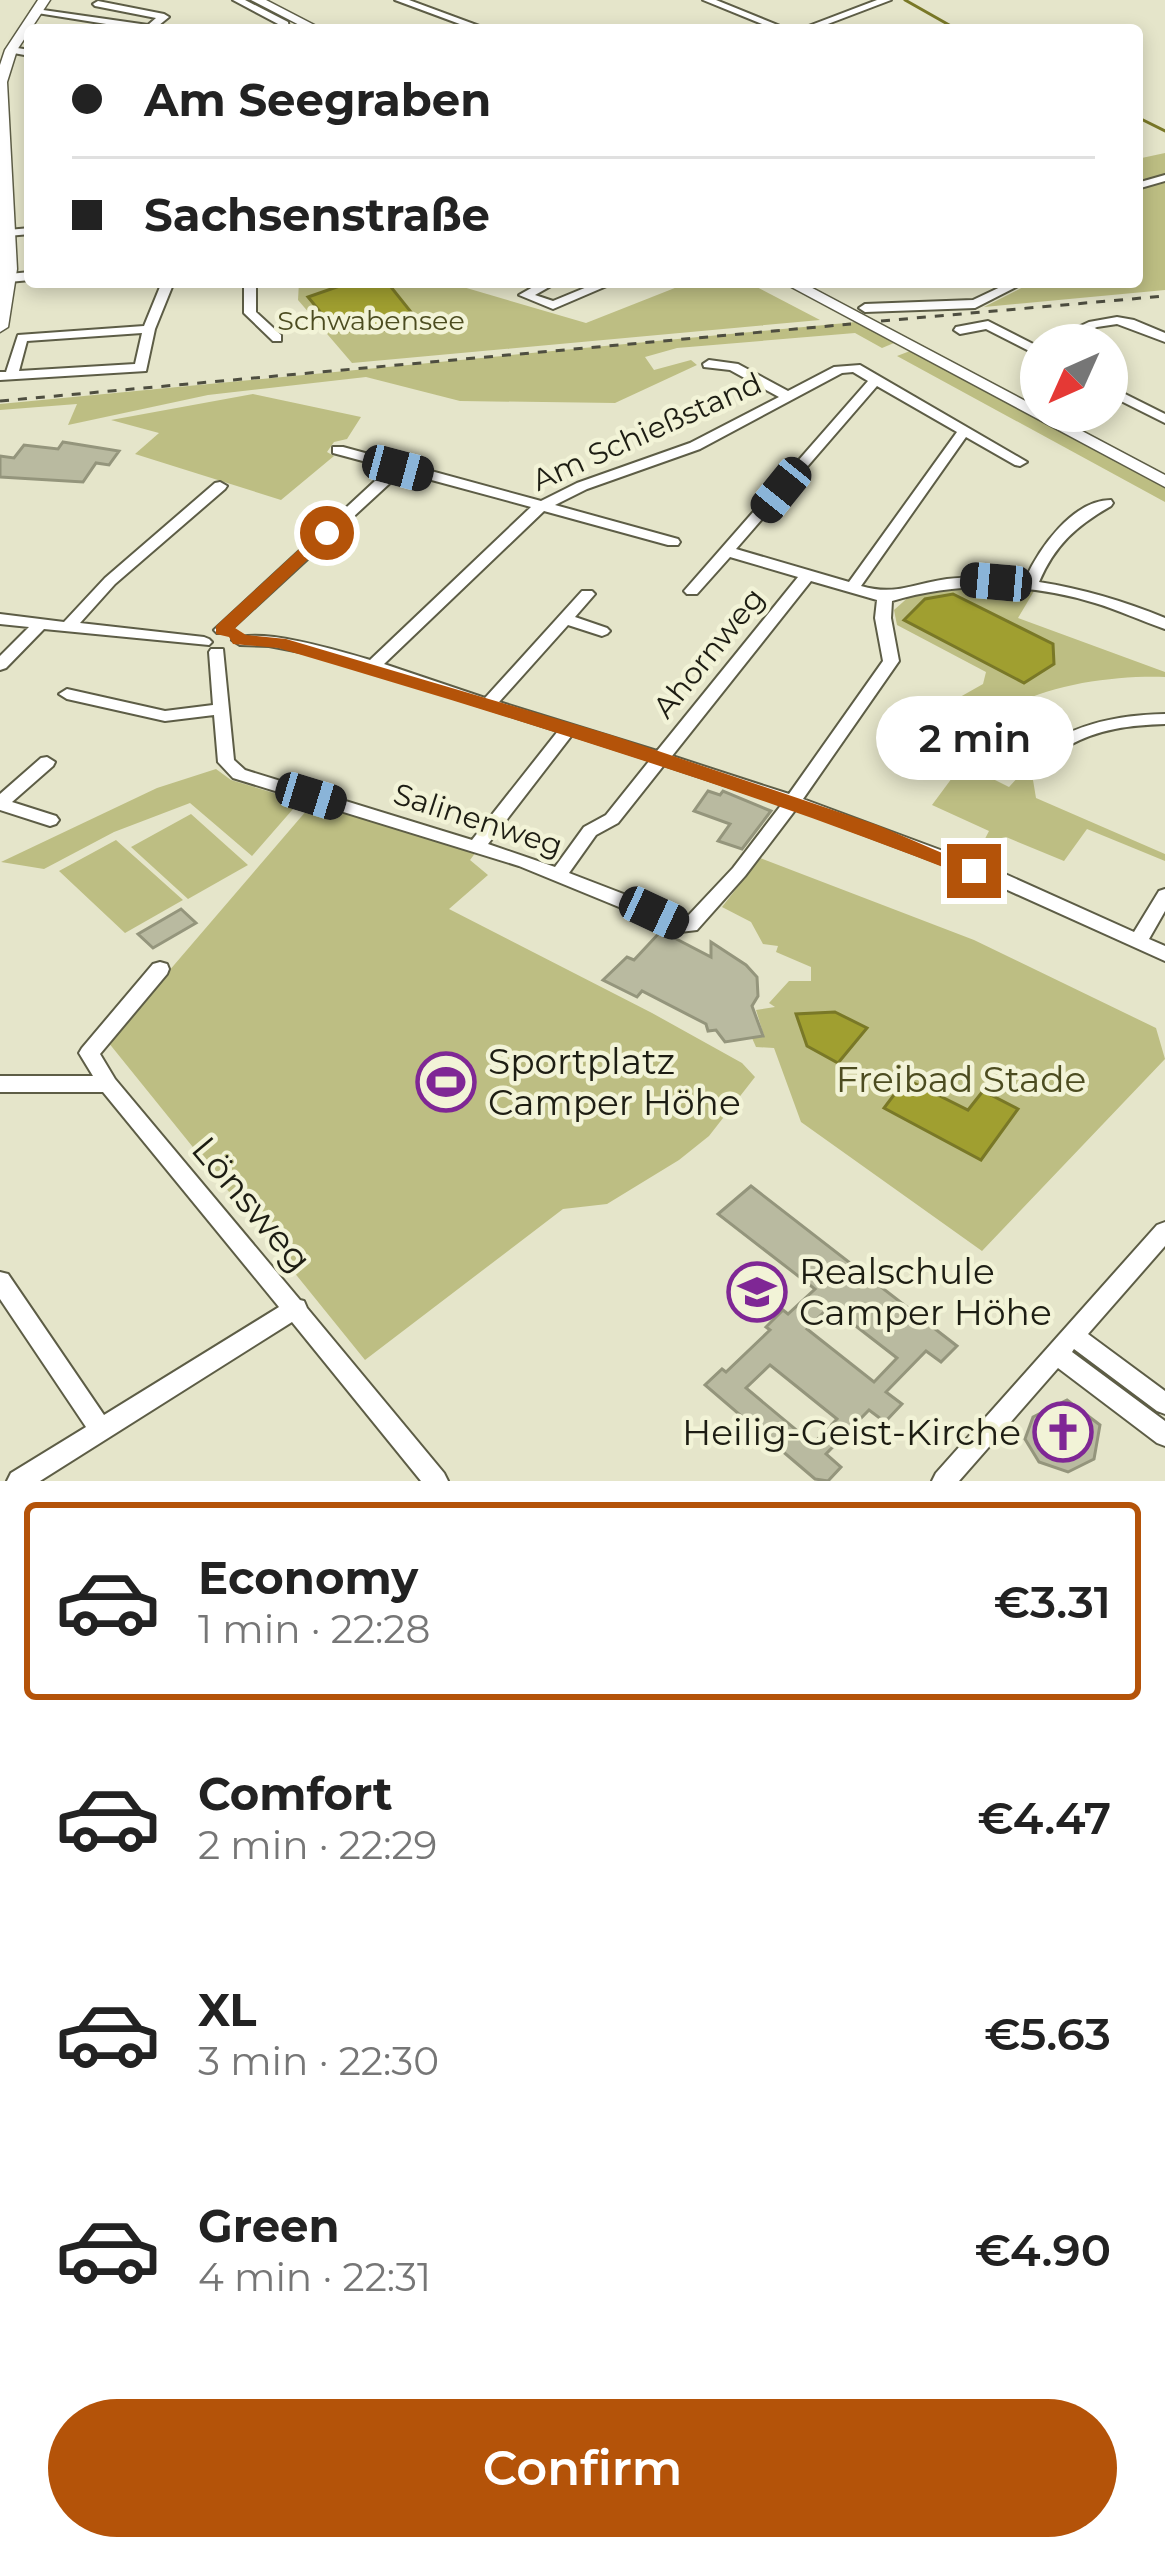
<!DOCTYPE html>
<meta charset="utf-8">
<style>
body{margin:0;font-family:Montserrat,sans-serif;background:#f6f6f6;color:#222;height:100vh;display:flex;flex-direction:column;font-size:45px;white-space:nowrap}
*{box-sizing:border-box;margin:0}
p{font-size:39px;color:#767676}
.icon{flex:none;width:66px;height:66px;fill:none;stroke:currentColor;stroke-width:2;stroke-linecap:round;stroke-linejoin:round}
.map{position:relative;height:1481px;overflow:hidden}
.drawer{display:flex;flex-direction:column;background:#fff;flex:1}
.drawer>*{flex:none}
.banner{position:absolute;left:24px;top:24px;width:1119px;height:264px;border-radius:12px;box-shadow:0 6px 18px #0003;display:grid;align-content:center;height:264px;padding:0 48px;background:#fff}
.needle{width:78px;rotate:225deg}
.fabs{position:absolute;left:1020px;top:324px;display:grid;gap:24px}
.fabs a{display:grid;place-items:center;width:108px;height:108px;border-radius:50%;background:#fff;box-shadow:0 6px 18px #0003;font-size:60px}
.end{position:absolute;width:54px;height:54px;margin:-27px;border:15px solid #b45309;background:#fff;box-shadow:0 0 0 6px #fff}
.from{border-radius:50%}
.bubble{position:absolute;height:84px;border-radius:42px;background:#fff;box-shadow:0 6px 18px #0003;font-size:39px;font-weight:600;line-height:84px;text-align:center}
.car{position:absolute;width:36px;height:72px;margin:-36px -18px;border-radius:15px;box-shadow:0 0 9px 3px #0007;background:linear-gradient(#222 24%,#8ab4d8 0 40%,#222 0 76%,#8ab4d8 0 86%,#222 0)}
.banner b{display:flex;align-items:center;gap:42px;height:114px;font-size:45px}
.banner b+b{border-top:3px solid #e0e0e0}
.banner i{width:30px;height:30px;background:#222}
ul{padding:21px 0 0;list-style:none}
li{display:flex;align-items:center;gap:36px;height:198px;margin:0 24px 18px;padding:0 24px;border:6px solid transparent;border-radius:12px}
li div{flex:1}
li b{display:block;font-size:45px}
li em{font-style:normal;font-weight:600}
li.selected{border-color:#b45309}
li>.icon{width:108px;height:108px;stroke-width:1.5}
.cta{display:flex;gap:24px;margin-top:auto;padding:24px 48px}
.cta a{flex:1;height:138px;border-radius:72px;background:#b45309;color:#fff;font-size:48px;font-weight:600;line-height:138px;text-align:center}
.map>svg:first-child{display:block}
.green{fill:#bdbe83;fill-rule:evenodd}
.water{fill:#a09f30;stroke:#797827;stroke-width:3}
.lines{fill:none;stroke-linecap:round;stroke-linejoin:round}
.stream{stroke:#797827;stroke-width:3}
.building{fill:#b9baa0;stroke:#94957c;stroke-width:3;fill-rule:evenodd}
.minor-casing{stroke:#5d5d46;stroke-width:4}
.major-casing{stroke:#5d5d46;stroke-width:3}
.minor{fill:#fff;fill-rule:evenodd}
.major{fill:#fff;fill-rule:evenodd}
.rail{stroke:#4e4e40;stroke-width:3;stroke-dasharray:9 9;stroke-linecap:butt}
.route{fill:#b45309}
.labels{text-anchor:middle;stroke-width:9;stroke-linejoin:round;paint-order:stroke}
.far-park-label{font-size:27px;fill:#4c4c20;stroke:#f2f3d7}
.street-label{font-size:30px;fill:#1d1d13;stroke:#f2f3d7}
.near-poi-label{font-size:36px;fill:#1d1d13;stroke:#f2f3d7;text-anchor:start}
.near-park-label{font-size:36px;fill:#4c4c20;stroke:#f2f3d7}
.near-street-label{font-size:36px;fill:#1d1d13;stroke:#f2f3d7}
</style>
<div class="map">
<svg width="1165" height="1481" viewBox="0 0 1165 1481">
<rect width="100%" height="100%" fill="#e5e5ca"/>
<!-- green -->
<path class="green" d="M1165 153V290L984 307 1033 282H1137V159Z
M299 282H446L586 323 690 282H747L820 320 352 363 298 300Z
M856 322 894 343 882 348 855 333 677 348 645 357 654 370 691 360 697 365 615 403 460 401 366 377 208 395 68 425 77 404 0 410V404Z
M910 351 1165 487V502L897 356Z
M253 394 361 417 347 439 334 442 327 452 334 456 281 500 135 454 159 433 111 420Z
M942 587 1034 591 1018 618 1165 672V677C1119 675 1040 684 1003 713 986 726 973 746 959 762L1009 787 1031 763 1037 765 1032 774 1036 798 1165 854V861L1087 829 1064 861 1006 837 997 839 982 864 973 862 989 831 932 805 952 778 930 759 989 712 960 697 983 684 986 672 897 625 894 610 912 594ZM905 619 1052 644 1024 683Z
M216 769 231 780 300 801 252 856 190 803 114 832 44 869 1 862 157 788Z
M313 803 476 852 470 860 488 875 449 909 652 1013 742 1063 755 1077 709 1136 679 1160 607 1204 563 1209 365 1360 108 1042Z
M191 814 248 865 188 899 131 847Z
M116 840 183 900 125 933 59 871Z
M760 858 974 940 1156 1028 1165 1059 982 1251 801 1122 774 1048 756 1047 752 1038 764 1036 756 1010 775 1007 769 1003 789 981H811V967L776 952 778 946 763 944 751 922 722 907Z"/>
<!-- water -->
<path class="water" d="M351 282H387L415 317 394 330 336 331 308 297Z
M953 594 1053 644 1054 664 1024 683 904 620 925 599Z
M835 1012 867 1028 838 1063 807 1046 796 1014Z
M906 1079 968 1110 983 1091 1018 1109 981 1160 884 1108Z"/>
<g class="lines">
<!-- stream -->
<path class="stream" d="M905 0 958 30
M1137 117 1165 131"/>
</g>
<!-- building -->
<path class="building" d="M63 442 119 451 109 465 96 463 83 482 0 477V456L14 458 24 445 58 449Z
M708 791 720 795 723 791 771 811 742 849 718 841 730 824 694 811Z
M181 909 196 923 153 948 138 934Z
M661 931 711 957V942L746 965 757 977 758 996 752 1006 763 1036 725 1042 716 1030 708 1031 706 1024 642 991 637 997 603 980 627 957 634 960Z
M751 1186 957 1346 941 1362 926 1351 886 1392 902 1404 885 1422 869 1410 826 1454 841 1467 828 1481 815 1479 705 1385 722 1369 726 1372 770 1330 766 1327 783 1310 788 1314 815 1289 718 1214ZM830 1306 897 1358 874 1382 807 1329ZM770 1365 837 1419 813 1444 746 1388Z
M1067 1400 1100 1425 1094 1459 1068 1472 1039 1462 1025 1439 1033 1417Z"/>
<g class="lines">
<defs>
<path id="minor" d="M233 0H245L288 22 289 30H279L280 25Z
M395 0H409L490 30H476Z
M703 0H716L790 30H777Z
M877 0H891L812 30H798Z
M98 1 164 14 169 17 153 30H144L31 12 36 9 148 25 156 18 95 6 93 4Z
M11 47 30 50V56L8 52 6 50Z
M1165 175V181L1137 189V183Z
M30 228V234L8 236 2 233 8 230Z
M30 272V280L9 282 3 278 9 274Z
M162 282H174L155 329 146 371 0 380V372H6L18 335 144 326ZM142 333 135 364 19 371 27 341Z
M244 282H256V312L281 335V341H273L244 313Z
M542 282H558L535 295 553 301 599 282H616L553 309 519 295Z
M1011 282H1026L975 308 865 312 859 308 865 304 973 300Z
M1117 317 1134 320 1165 333V342L1117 324 1097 327 1056 345H1040L1089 322Z
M988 321 1041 348V357L986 329 960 334 954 330 956 327Z
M709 360 738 364 788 391 834 367 860 365 1027 462 1020 466 1015 465 966 437 861 586C895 596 912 584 947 579 973 576 999 578 1025 580 1039 548 1073 500 1111 500L1113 503 1111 506C1076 526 1055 545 1039 582 1083 589 1124 601 1165 618V629C1141 621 1119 610 1095 603 1029 583 958 581 892 601L891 618 899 661 803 799 1005 874 1134 932 1159 891 1165 889V911L1149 939 1165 946V961L992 883 796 809 745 876 697 930 680 932 519 866 233 778 218 762 214 715 165 721 67 699 59 694 67 689 165 711 213 705 209 652 211 649H223L234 760 245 770 472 840 558 731 326 657 269 646 240 645 232 640C258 626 340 651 370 660L531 507 402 472 227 633H217L214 630 389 468 333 453V447H343L541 501 577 483 690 443 779 397 730 370 704 367 703 364ZM853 372 868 381 684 591 687 594H697L730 557 798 577 657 751 499 702 568 625 602 636 607 634 610 631 607 628 575 617 595 594 592 591H582L485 698 384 664 544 511 668 545H678L680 542 678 539 555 505 587 489 700 449 842 373ZM877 386 957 432 849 582 736 549ZM811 581 877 600 875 618 883 661 789 794 672 756ZM572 735 650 760 606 815 584 827 555 867 488 844ZM664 765 782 804 733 868 686 918 569 873 596 835 618 823Z
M1107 385 1165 414V423L1107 394Z
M220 482 227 486 225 489 115 584 80 623 204 637 209 639 212 642 209 645 44 629 6 668 0 670V656L29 627 0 624V614L64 622 105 578 215 483Z
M1165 714V724C1131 725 1098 729 1068 746 1056 753 1047 763 1035 768L1027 763C1062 725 1115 715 1165 714Z
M47 757 55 762 53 766 12 802 56 816 59 820 56 824 50 826 0 810V794L41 758Z
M160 962 167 964 169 969 167 974 100 1054 115 1079 300 1300 304 1301 307 1308 444 1473 448 1481H421L292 1322 40 1481H7L11 1473 86 1427 0 1299V1272L8 1274 104 1415 279 1307 103 1092H0V1076H93L79 1053 82 1048 153 964Z
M1165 1222V1246L1088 1334 1165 1391V1414L1157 1411 1074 1349 1072 1352 1165 1421V1446L1157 1443 1058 1368 959 1481H932L936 1473 1157 1225Z"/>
<path id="major" d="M38 0H50L17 50 7 82 17 269 8 327 0 332V65L5 50Z
M251 0H266L324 30H309Z
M782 282H801L1165 475V487Z"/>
</defs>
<!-- minor casing -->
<use href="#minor" class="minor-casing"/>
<!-- major casing -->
<use href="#major" class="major-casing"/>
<!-- minor -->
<use href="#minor" class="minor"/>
<!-- major -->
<use href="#major" class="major"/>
<!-- rail -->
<path class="rail" d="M881 321 1165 296
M0 401 851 324"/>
</g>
<!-- route -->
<path class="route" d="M321 529 336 533 235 628 246 635 286 639 611 735 877 825 984 871 981 876H966C741 787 510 717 278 648L233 644 229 637 216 634V626Z"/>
<!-- icons -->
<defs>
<symbol id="stadium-ring" viewBox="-11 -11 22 22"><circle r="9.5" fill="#f2f3d7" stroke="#7f2795" stroke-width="1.5"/><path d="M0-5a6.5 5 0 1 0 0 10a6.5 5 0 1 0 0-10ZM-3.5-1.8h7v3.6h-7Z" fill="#7f2795"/></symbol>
<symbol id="school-ring" viewBox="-11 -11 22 22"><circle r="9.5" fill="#f2f3d7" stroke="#7f2795" stroke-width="1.5"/><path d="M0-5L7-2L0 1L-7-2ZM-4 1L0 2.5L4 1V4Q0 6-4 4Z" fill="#7f2795"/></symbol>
<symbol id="church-ring" viewBox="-11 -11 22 22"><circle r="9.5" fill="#f2f3d7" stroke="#7f2795" stroke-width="1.5"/><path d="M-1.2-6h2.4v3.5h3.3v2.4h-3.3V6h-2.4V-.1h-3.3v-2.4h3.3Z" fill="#7f2795"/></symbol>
</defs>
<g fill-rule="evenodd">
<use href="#stadium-ring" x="413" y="1049" width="66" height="66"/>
<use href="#school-ring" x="724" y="1259" width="66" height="66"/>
<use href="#church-ring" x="1030" y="1399" width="66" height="66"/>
</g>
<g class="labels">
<!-- far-park labels -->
<g class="far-park-label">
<text x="371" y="330">Schwabensee</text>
</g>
<!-- street labels -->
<g class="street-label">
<text transform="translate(647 432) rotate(-24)" y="10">Am Schießstand</text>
<text transform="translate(709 653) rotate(-51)" y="10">Ahornweg</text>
<text transform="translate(478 820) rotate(18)" y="10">Salinenweg</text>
</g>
<!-- near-poi labels -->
<g class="near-poi-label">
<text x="488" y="1074">Sportplatz<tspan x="488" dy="41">Camper Höhe</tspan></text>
<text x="799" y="1284">Realschule<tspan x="799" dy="41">Camper Höhe</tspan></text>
<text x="1021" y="1445" text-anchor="end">Heilig-Geist-Kirche</text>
</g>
<!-- near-park labels -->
<g class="near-park-label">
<text x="961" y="1092">Freibad Stade</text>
</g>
<!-- near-street labels -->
<g class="near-street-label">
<text transform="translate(252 1204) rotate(50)" y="13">Lönsweg</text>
</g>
</g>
</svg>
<div class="fabs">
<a><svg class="needle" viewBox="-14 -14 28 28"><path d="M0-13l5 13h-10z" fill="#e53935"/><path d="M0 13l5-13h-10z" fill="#767676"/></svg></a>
</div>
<i class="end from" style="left:327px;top:533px"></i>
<i class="end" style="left:974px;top:871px"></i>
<div class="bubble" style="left:876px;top:696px;width:198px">2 min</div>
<i class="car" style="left:398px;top:468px;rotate:105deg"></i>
<i class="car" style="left:781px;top:490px;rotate:219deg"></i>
<i class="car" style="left:996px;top:582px;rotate:275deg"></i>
<i class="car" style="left:311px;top:796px;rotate:107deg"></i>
<i class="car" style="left:654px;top:913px;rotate:115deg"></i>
<div class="banner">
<b><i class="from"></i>Am Seegraben</b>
<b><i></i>Sachsenstraße</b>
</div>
</div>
<section class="drawer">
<ul>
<li class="selected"><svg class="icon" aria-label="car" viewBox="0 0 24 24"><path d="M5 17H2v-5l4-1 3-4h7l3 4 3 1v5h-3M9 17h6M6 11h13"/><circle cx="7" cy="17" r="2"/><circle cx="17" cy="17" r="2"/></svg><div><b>Economy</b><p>1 min · 22:28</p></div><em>€3.31</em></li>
<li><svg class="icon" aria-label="car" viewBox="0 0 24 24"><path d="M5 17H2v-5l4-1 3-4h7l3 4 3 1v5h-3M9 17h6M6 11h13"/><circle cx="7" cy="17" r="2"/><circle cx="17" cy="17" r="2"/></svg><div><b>Comfort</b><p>2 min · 22:29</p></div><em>€4.47</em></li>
<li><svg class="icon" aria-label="car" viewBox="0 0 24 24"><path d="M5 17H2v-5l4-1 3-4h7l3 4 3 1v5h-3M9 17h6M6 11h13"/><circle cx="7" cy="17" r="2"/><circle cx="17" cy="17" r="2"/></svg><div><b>XL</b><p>3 min · 22:30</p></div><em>€5.63</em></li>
<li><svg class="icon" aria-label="car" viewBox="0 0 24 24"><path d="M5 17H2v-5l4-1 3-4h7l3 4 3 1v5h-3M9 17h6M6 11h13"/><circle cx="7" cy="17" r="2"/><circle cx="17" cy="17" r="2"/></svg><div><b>Green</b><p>4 min · 22:31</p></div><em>€4.90</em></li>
</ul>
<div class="cta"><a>Confirm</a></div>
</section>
